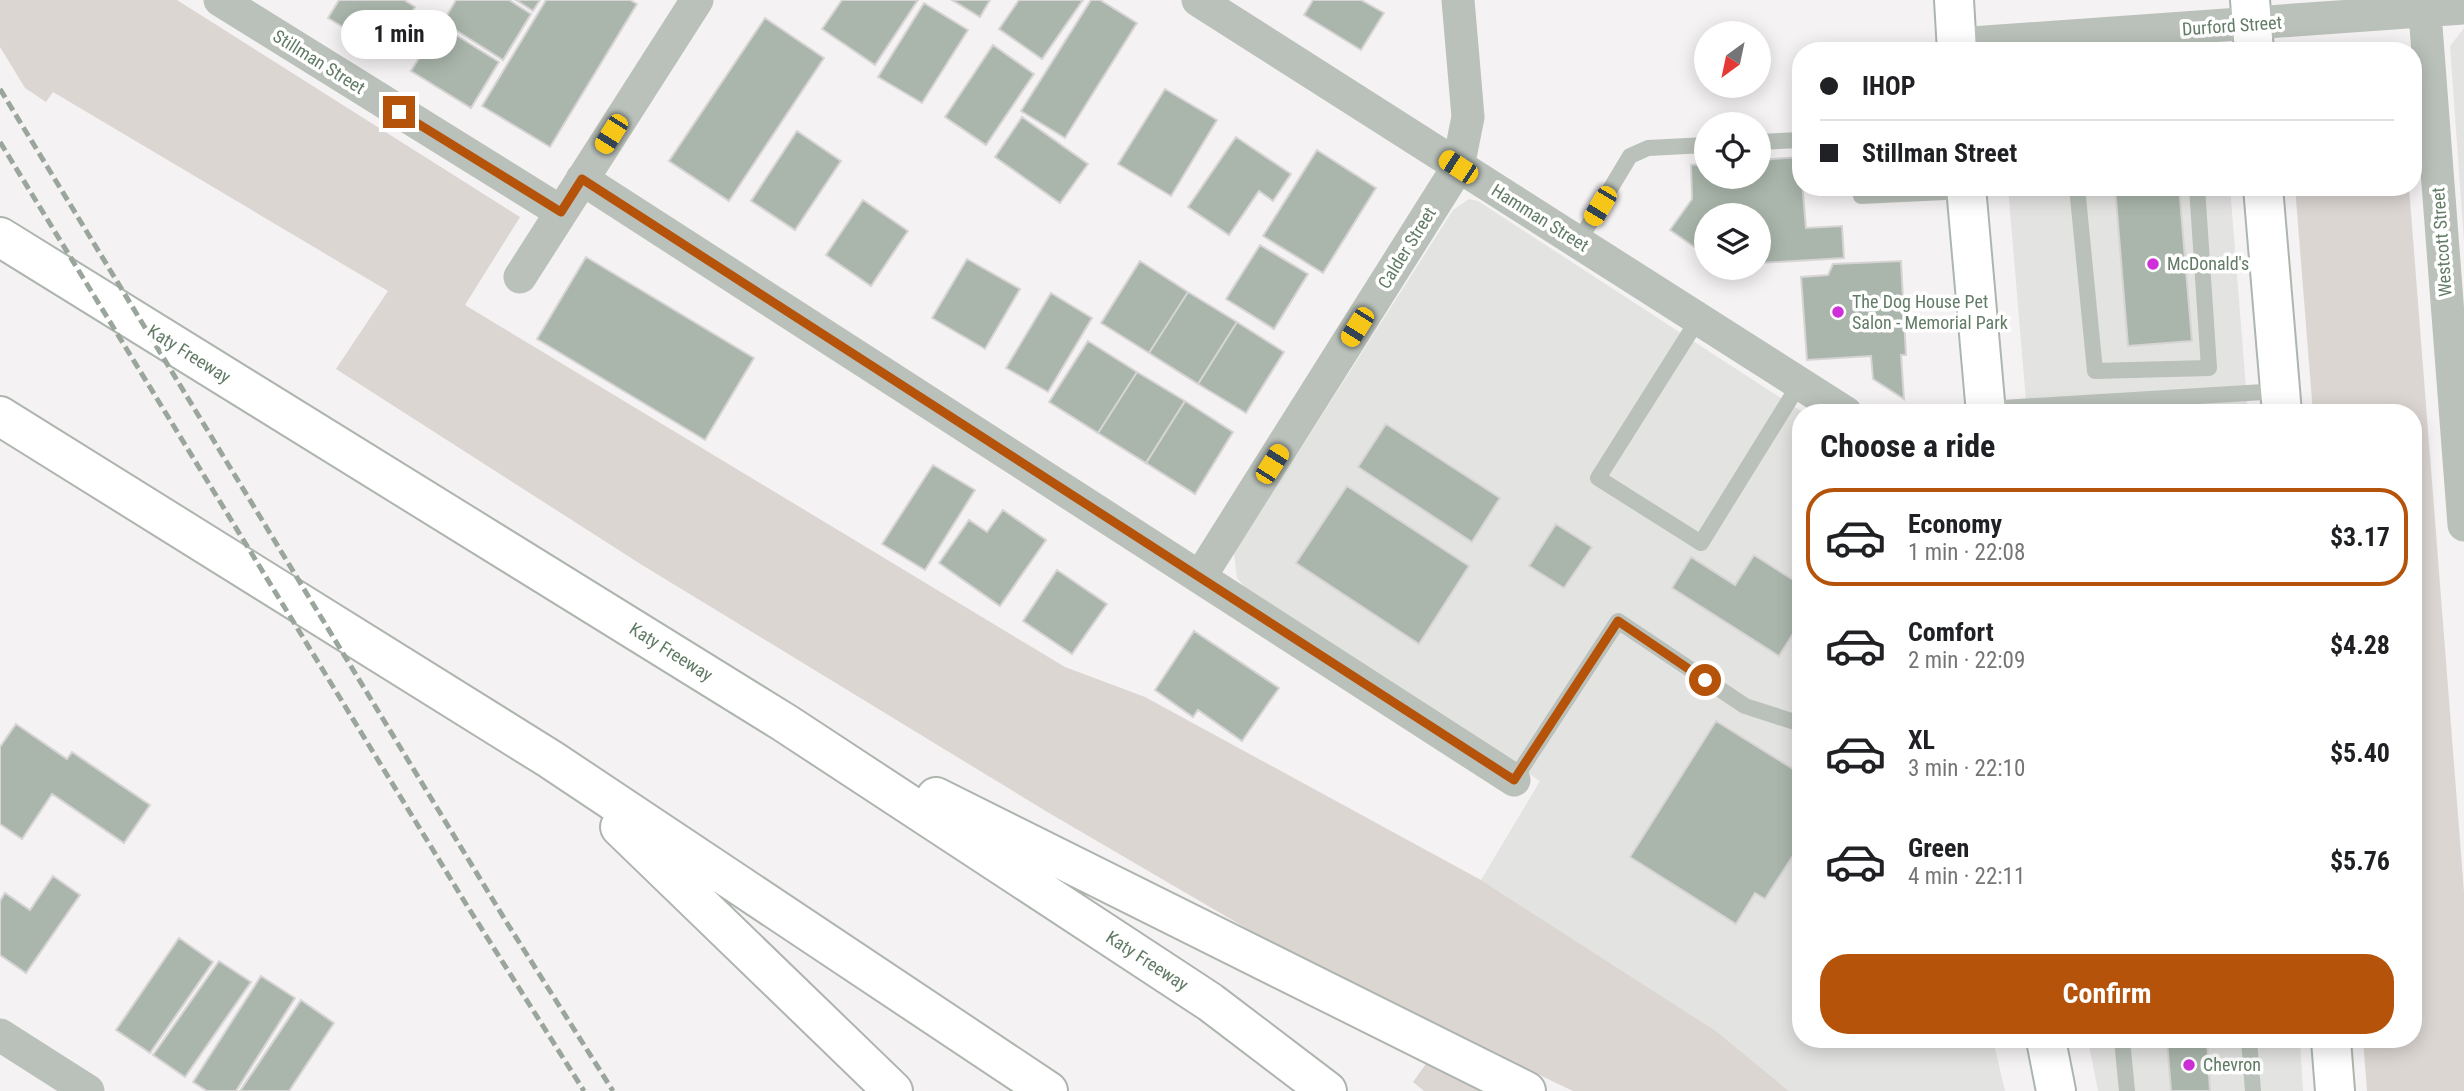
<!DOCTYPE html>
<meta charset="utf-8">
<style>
body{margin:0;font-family:"Roboto Condensed",sans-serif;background:#f6f6f6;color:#202124;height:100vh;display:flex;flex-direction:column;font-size:26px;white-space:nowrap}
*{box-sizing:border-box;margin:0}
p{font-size:23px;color:#757577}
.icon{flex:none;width:38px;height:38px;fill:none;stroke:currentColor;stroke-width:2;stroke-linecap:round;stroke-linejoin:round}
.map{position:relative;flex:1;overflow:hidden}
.details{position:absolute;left:1792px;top:404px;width:630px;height:644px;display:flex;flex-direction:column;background:#fff;border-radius:28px;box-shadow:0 4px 18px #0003}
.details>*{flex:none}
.top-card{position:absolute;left:1792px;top:42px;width:630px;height:154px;border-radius:28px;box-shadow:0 4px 18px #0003;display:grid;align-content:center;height:154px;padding:0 28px;background:#fff}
.needle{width:46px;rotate:213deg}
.buttons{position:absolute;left:1694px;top:21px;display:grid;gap:14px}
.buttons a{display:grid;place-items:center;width:77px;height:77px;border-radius:50%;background:#fff;box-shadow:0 4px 18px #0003;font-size:35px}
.end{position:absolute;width:32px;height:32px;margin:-16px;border:9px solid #b45309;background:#fff;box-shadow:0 0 0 4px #fff}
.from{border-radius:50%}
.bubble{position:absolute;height:49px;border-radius:24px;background:#fff;box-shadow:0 4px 18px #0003;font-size:23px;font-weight:700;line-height:49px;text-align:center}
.car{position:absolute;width:21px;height:42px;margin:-21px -10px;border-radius:9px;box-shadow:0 0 5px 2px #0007;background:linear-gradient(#f5c518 24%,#345 0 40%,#f5c518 0 76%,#345 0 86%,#f5c518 0)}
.top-card b{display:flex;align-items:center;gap:24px;height:66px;font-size:26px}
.top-card b+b{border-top:2px solid #e0e0e0}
.top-card i{width:18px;height:18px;background:#202124}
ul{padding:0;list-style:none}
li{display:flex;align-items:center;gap:21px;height:98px;margin:0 14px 10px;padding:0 14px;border:4px solid transparent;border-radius:28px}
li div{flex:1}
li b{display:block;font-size:26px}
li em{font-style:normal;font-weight:700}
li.current{border-color:#b45309}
li>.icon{width:63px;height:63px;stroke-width:1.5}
h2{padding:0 28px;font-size:32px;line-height:84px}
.button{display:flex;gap:14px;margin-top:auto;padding:14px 28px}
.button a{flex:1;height:80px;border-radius:28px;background:#b45309;color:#fff;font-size:28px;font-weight:700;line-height:80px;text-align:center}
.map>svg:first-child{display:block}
.built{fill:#e3e3e2}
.green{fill:#dcd6d3}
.building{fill:#aab6ab;stroke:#d7d4d5;stroke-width:2}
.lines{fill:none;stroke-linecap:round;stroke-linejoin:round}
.secondary-casing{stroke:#acb6ae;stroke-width:42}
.highway-casing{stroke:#adb5ae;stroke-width:42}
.lane{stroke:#b9c1ba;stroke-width:16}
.street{stroke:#b9c1ba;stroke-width:33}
.secondary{stroke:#fff;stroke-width:38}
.highway{stroke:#fff;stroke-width:38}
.rail{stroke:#9aa69c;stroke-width:5;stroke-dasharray:10 5;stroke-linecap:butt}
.route{stroke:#b45309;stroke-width:9}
.poi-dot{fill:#cf2fd8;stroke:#fff;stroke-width:2.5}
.labels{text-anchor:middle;stroke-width:7;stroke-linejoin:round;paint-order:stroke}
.street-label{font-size:18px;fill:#627b66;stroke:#fff}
.poi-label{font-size:18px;fill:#627b66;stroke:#fff;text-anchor:start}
</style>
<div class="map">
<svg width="2464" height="1091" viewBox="0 0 2464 1091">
<rect width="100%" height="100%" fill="#f5f2f3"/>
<!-- built -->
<path class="built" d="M2464 28V242L2450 46Z
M2008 187H2230L2248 413H2027Z
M1469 199 1478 201 1804 413H1801V1040H1993L2005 1091H1789L1716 1031 1481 880 1540 781 1247 590 1237 578 1234 553 1453 210Z
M2088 1040H2300L2303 1091H2098Z"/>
<!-- green -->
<path class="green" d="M0 0H177L520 217 465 305 1065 667 1145 697 1481 880 1716 1031 1789 1091H1573L1554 1082 1263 938 1049 813 642 565 336 369 388 291 53 92 46 102 25 88 0 47Z
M2295 187H2409L2464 892V1091H2367L2363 1040H2413V413H2313Z
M1430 1058 1497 1091H1424L1413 1082Z"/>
<!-- building -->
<path class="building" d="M339 0H404L415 7 388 54 328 18Z
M456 0H509L531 14 503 60 443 22Z
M516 0H540L533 11Z
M546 0H630L637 4 550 147 482 106Z
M842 0H918L875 65 822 29Z
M952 0H990L980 17Z
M1019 0H1083L1042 59 999 29Z
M1091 0H1100L1137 23 1065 138 1021 111Z
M1313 0H1361L1384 13 1361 50 1304 15Z
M924 3 968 30 922 103 878 77Z
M765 18 824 58 729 201 669 161Z
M440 25 499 62 471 108 411 71Z
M993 45 1034 74 986 145 945 117Z
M1165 89 1217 120 1171 196 1118 164Z
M1022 117 1088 164 1060 203 995 157Z
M797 131 841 161 795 230 751 201Z
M1236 137 1291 174 1273 201 1259 191 1229 235 1188 207Z
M1317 150 1376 188 1323 273 1263 236Z
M1800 157 1806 228 1842 226 1844 258 1759 263V215H1706V255L1670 230 1692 199 1691 165 1706 164V177H1759V160Z
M2115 187H2179L2192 341 2128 346Z
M863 200 908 231 871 286 826 255Z
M1260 245 1308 274 1274 329 1226 299Z
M586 257 754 358 705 440 537 339Z
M967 259 1020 289 985 349 932 318Z
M1140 261 1188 292 1149 353 1101 323Z
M1901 261 1906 355H1901L1904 399 1873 379 1871 356 1807 360 1801 277 1828 275 1833 264Z
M1188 292 1237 322 1198 384 1149 353Z
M1051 293 1092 318 1048 392 1006 368Z
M1237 322 1284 352 1246 413 1198 384Z
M1088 341 1137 372 1098 433 1049 402Z
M1137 372 1185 401 1146 463 1098 433Z
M1185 401 1233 432 1195 494 1146 463Z
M1386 424 1500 498 1472 542 1358 467Z
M933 465 975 490 925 570 882 544Z
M1347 486 1469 566 1419 644 1296 563Z
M1003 510 1046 540 1000 606 939 563 969 520 987 532Z
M1556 524 1592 547 1564 588 1529 566Z
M1754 555 1801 585V621L1779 656 1672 588 1691 557 1735 585Z
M1057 570 1107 604 1072 654 1023 621Z
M1194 631 1279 688 1242 741 1198 710 1193 717 1155 690Z
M1716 721 1801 774V843L1765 899 1755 893 1736 924 1630 857Z
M16 724 67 759 72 752 150 805 124 843 52 794 22 839 0 824V747Z
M53 876 80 895 26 973 0 955V901L5 893 30 910Z
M179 938 213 962 150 1053 116 1030Z
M219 961 251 982 185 1077 153 1055Z
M261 976 295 998 236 1091H207L193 1082Z
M301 1000 334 1023 289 1091H240Z
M2167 1040H2207L2210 1091H2171Z"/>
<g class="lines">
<defs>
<path id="secondary" d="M1954 0 1957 51
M2250 0 2254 51
M1966 187 1986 413
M2263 187 2282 413
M2046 1040 2056 1091
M2331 1040 2335 1091"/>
<path id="highway" d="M0 237 785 723 1210 1002 1327 1091
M0 416 550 759 1048 1091
M936 797 1526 1091
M620 827 893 1091"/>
</defs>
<!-- secondary casing -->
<use href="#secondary" class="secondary-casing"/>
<!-- highway casing -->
<use href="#highway" class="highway-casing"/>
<!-- lane -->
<path class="lane" d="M1759 142 1801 140
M1861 187V196L1966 191
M2077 187 2095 371 2209 368 2197 187
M1579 241 1630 156 1648 148 1706 145
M1699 318 1598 478 1701 543 1800 383
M1986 409 2280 391
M1514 780 1618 621 1745 706 1801 724
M2122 1040 2127 1091
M2249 1040 2253 1091"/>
<!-- street -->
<path class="street" d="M220 0 561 212
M1198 0 1846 413
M2424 0 2464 525
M1957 44 2464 8
M582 179 1514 780
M520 277 697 0
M1200 577 1458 167 1468 117 1458 0
M0 1035 88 1091"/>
<!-- secondary -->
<use href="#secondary" class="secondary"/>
<!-- highway -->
<use href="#highway" class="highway"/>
<!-- rail -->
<path class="rail" d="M0 89 507 923 613 1091
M0 142 466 904 584 1091"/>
</g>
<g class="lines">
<!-- route -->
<path class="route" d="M399 112 561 212 582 179 1514 780 1618 621 1705 680"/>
</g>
<!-- markers -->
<g class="poi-dot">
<circle cx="2153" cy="264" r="7"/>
<circle cx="1838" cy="312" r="7"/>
<circle cx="2189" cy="1065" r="7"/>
</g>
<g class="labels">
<!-- street labels -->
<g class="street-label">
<text transform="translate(2232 26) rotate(-4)" y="6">Durford Street</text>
<text transform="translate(319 62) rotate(32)" y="6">Stillman Street</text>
<text transform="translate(1540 218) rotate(32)" y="6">Hamman Street</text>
<text transform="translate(2442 242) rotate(-94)" y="6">Westcott Street</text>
<text transform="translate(1407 248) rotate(-58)" y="6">Calder Street</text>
<text transform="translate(189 354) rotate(32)" y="6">Katy Freeway</text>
<text transform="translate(671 652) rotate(32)" y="6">Katy Freeway</text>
<text transform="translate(1147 961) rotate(33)" y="6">Katy Freeway</text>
</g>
<!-- poi labels -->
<g class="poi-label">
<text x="2167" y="270">McDonald's</text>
<text x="1852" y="308">The Dog House Pet<tspan x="1852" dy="21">Salon - Memorial Park</tspan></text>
<text x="2203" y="1071">Chevron</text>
</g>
</g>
</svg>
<div class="buttons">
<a><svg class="needle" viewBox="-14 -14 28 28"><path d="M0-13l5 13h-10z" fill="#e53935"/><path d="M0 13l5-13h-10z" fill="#757577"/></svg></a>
<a><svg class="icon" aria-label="locate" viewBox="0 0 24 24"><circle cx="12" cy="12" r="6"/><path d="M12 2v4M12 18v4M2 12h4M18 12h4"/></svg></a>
<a><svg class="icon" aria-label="layers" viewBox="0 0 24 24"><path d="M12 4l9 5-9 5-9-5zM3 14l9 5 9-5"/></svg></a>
</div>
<i class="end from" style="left:1705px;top:680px"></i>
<i class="end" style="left:399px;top:112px"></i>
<div class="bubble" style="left:341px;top:10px;width:116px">1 min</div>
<i class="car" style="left:611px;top:134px;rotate:212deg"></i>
<i class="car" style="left:1458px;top:167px;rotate:303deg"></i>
<i class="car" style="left:1600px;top:206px;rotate:211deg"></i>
<i class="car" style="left:1357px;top:327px;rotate:212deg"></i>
<i class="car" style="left:1272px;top:464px;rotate:32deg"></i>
<div class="top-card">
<b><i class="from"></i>IHOP</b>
<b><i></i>Stillman Street</b>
</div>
<section class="details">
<h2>Choose a ride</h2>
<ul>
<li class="current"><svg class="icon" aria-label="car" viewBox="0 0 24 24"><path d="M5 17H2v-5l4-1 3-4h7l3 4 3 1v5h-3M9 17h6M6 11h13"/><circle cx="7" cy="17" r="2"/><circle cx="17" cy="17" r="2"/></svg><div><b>Economy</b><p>1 min · 22:08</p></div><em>$3.17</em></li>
<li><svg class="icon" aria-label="car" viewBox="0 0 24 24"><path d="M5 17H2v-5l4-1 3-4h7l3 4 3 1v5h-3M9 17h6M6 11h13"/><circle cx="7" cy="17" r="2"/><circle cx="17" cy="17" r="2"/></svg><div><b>Comfort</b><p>2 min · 22:09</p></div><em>$4.28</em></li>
<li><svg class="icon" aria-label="car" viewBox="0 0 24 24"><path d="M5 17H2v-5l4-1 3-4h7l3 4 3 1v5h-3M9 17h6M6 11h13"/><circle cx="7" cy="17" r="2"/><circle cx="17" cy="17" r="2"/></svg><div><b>XL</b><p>3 min · 22:10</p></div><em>$5.40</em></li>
<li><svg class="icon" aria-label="car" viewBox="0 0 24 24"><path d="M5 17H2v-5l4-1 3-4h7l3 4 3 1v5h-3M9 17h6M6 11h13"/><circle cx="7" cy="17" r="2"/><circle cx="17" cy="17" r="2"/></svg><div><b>Green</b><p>4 min · 22:11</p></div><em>$5.76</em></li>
</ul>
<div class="button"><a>Confirm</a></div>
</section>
</div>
